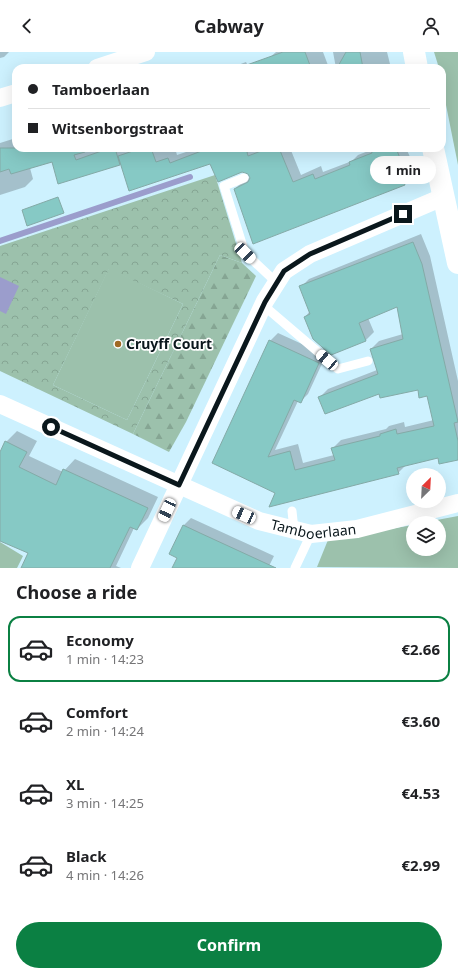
<!DOCTYPE html>
<meta charset="utf-8">
<style>
body{margin:0;font-family:"Noto Sans",sans-serif;background:#f6f6f6;color:#202124;height:100vh;display:flex;flex-direction:column;font-size:15px;white-space:nowrap}
*{box-sizing:border-box;margin:0}
p{font-size:13px;color:#757577}
.icon{flex:none;width:22px;height:22px;fill:none;stroke:currentColor;stroke-width:2;stroke-linecap:round;stroke-linejoin:round}
.map{position:relative;height:516px;overflow:hidden}
.drawer{display:flex;flex-direction:column;background:#fff;flex:1}
.drawer>*{flex:none}
.guide{position:absolute;left:12px;top:12px;width:434px;height:88px;border-radius:12px;box-shadow:0 4px 16px #0002;display:grid;align-content:center;height:88px;padding:0 16px;background:#fff}
.needle{width:26px;rotate:24deg}
.controls{position:absolute;left:406px;top:416px;display:grid;gap:8px}
.controls a{display:grid;place-items:center;width:40px;height:40px;border-radius:50%;background:#fff;box-shadow:0 4px 16px #0002;font-size:20px}
.end{position:absolute;width:18px;height:18px;margin:-9px;border:5px solid #0a171c;background:#fff;box-shadow:0 0 0 2px #fff}
.from{border-radius:50%}
.bubble{position:absolute;height:28px;border-radius:14px;background:#fff;box-shadow:0 4px 16px #0002;font-size:13px;font-weight:700;line-height:28px;text-align:center}
.car{position:absolute;width:12px;height:24px;margin:-12px -6px;border-radius:5px;box-shadow:0 0 3px 1px #0007;background:linear-gradient(#fff 24%,#345 0 40%,#fff 0 76%,#345 0 86%,#fff 0)}
.guide b{display:flex;align-items:center;gap:14px;height:38px;font-size:15px}
.guide b+b{border-top:1px solid #e0e0e0}
.guide i{width:10px;height:10px;background:#202124}
ul{padding:0;list-style:none}
li{display:flex;align-items:center;gap:12px;height:66px;margin:0 8px 6px;padding:0 8px;border:2px solid transparent;border-radius:12px}
li div{flex:1}
li b{display:block;font-size:15px}
li em{font-style:normal;font-weight:700}
li.current{border-color:#0b8043}
li>.icon{width:36px;height:36px;stroke-width:1.5}
h2{padding:0 16px;font-size:18px;line-height:48px}
.action{display:flex;gap:8px;margin-top:auto;padding:8px 16px}
.action a{flex:1;height:46px;border-radius:24px;background:#0b8043;color:#fff;font-size:16px;font-weight:700;line-height:46px;text-align:center}
header{display:flex;justify-content:space-between;align-items:center;height:52px;padding:0 16px;background:#fff;font-size:18px;font-weight:700}
.map>svg:first-child{display:block}
.grass{fill:#9cc1ac}
.forest{fill:url(#forest-firs)}
.park{fill:url(#park-crowns);fill-rule:evenodd}
.water{fill:#9b9dcc}
.shadow{fill:#0003}
.lines{fill:none;stroke-linecap:round;stroke-linejoin:round}
.stream{stroke:#9b9dcc;stroke-width:6}
.building{fill:#86c9c5;stroke:#84aaa7}
.service{stroke:#fff;stroke-width:9}
.minor{stroke:#fff;stroke-width:18}
.tertiary{stroke:#fff;stroke-width:22}
.route{stroke:#0a171c;stroke-width:5}
.poi-dot{fill:#a06924;stroke:#fff;stroke-width:1.5}
.labels{text-anchor:middle;stroke-width:3.5;stroke-linejoin:round;paint-order:stroke}
.poi-label{font-size:14px;font-weight:bold;fill:#0a171c;stroke:#fff;text-anchor:start}
.street-label{font-size:14px;fill:#0a171c;stroke:#fff}
</style>
<header><svg class="icon" aria-label="back" viewBox="0 0 24 24"><path d="M15 5l-7 7 7 7"/></svg>Cabway<svg class="icon" aria-label="person" viewBox="0 0 24 24"><circle cx="12" cy="8" r="4"/><path d="M4 21q1-7 8-7t8 7"/></svg></header>
<div class="map">
<svg width="458" height="516" viewBox="0 0 458 516">
<defs>
<pattern id="forest-firs" width="22" height="20" patternUnits="userSpaceOnUse"><rect width="22" height="20" fill="#9cc1ac"/><path d="M5 1l3.5 6h-7zM16 11l3.5 6h-7z" fill="#85a593"/></pattern>
<pattern id="park-crowns" width="20" height="18" patternUnits="userSpaceOnUse"><rect width="20" height="18" fill="#9cc1ac"/><path d="M2 6a3 3 0 1 1 6 0M12 15a3 3 0 1 1 6 0" fill="none" stroke="#85a593"/></pattern>
</defs>
<rect width="100%" height="100%" fill="#cdf1fe"/>
<!-- grass -->
<path class="grass" d="M434 0H458V113L442 33V16H439Z
M109 216 183 252 127 368 53 333Z
M458 464V516L317 515 330 483 390 477 413 473V497H439V471H421Z
M0 490 23 504 17 516H0Z"/>
<!-- forest -->
<path class="forest" d="M220 203 242 211 256 224 186 370 169 400 133 382Z"/>
<!-- park -->
<path class="park" d="M215 123 242 211 220 203 133 382 0 319V194ZM109 217 183 252 127 368 53 333Z"/>
<!-- water -->
<path class="water" d="M0 225 19 234 6 262 0 259Z"/>
<!-- shadow -->
<path class="shadow" d="M0 0H9L4 5 0 6Z
M276 0H323L329 16H258Z
M333 0H387L391 16H336Z
M246 10 249 16H230Z
M16 86V96H175L177 103 198 96H290L301 123 321 114 323 120 352 109 358 103 376 96H406L410 105 407 109 413 124 405 132 254 191 235 137 243 129 251 125V124L245 119 218 129 211 111 122 112 80 125 52 109 30 116 33 127 25 135 0 143V91Z
M421 182 430 204 458 329V407L438 405 406 413 398 421 276 440 213 410 270 289 278 281 326 303 308 342 300 350 298 349 275 398 298 392 303 411 334 403 333 396 341 388 386 377 389 374 404 370 405 375 434 368 428 343 418 337 320 345 328 337 377 318 371 297 379 289 403 282 397 254 368 266 374 280 366 288 305 265 310 259 301 235 309 227Z
M17 379 37 389 29 404 63 420 75 407 158 445 148 466 137 477 134 476 116 514 121 516H30L29 500 0 488V402L6 390Z
M191 466 274 504 268 516H173L178 506 184 473Z"/>
<g class="lines">
<!-- stream -->
<path class="stream" d="M0 189 190 125"/>
</g>
<!-- building -->
<path class="building" d="M283 0H305L311 16H244V14Z
M346 0H360L363 16H337Z
M0 96H84L85 100 74 103 76 108 110 96H115L120 113 58 132 52 110 11 122 9 117 0 120Z
M142 96H151L156 110 168 106 170 111 204 98 203 96H250V99L247 100 248 104 269 96H279L293 130 313 122 315 127 350 113 349 110 372 101 371 96H396L403 114 399 116 405 133 253 192 234 137 248 130 250 126 248 122 242 120 218 130 210 112 129 139 118 104Z
M58 145 64 161 27 174 22 158Z
M413 190 422 212 458 370 454 371 458 389V408L439 412 438 406 397 416 399 422 269 455 275 441 212 411 269 288 319 311 301 351 294 348 268 405 290 399 295 418 335 408 331 396 380 384V382L396 377 397 382 434 374 427 344 419 346 418 338 380 346 379 342 325 362 318 345 378 322 370 297 403 287 397 255 359 271 366 289 331 303 313 287 304 265 310 262 299 234Z
M5 389 27 400 19 415 56 433 63 417 148 456 137 478 130 475 110 516H21L28 501 0 489V400Z
M183 473 200 481 276 516H172L177 506 169 502Z"/>
<g class="lines">
<!-- service -->
<path class="service" d="M244 126 224 134 245 201 277 231
M263 253 338 317 368 309
M292 459 294 478
M295 516 311 482"/>
<!-- minor -->
<g class="minor">
<path d="M97 16 146 0"/>
<path d="M0 46 16 41"/>
<path id="s1" d="M0 352 259 469 311 482 357 477 458 451"/>
<path d="M140 516 265 249 284 219 310 202 443 145"/>
</g>
<!-- tertiary -->
<path class="tertiary" d="M414 0 417 16
M433 96 458 211"/>
</g>
<g class="lines">
<!-- route -->
<path class="route" d="M51 375 179 433 265 250 284 219 310 202 403 162"/>
</g>
<!-- markers -->
<circle class="poi-dot" cx="118" cy="292" r="4"/>
<g class="labels">
<!-- poi labels -->
<g class="poi-label">
<text x="126" y="297">Cruyff Court</text>
</g>
<!-- street labels -->
<g class="street-label">
<text dy="5" stroke="none"><textPath href="#s1" startOffset="340">Tamboerlaan</textPath></text>
</g>
</g>
</svg>
<div class="controls">
<a><svg class="needle" viewBox="-14 -14 28 28"><path d="M0-13l5 13h-10z" fill="#e53935"/><path d="M0 13l5-13h-10z" fill="#757577"/></svg></a>
<a><svg class="icon" aria-label="layers" viewBox="0 0 24 24"><path d="M12 4l9 5-9 5-9-5zM3 14l9 5 9-5"/></svg></a>
</div>
<i class="end from" style="left:51px;top:375px"></i>
<i class="end" style="left:403px;top:162px"></i>
<div class="bubble" style="left:370px;top:104px;width:66px">1 min</div>
<i class="car" style="left:245px;top:201px;rotate:134deg"></i>
<i class="car" style="left:327px;top:308px;rotate:310deg"></i>
<i class="car" style="left:167px;top:458px;rotate:205deg"></i>
<i class="car" style="left:244px;top:463px;rotate:294deg"></i>
<div class="guide">
<b><i class="from"></i>Tamboerlaan</b>
<b><i></i>Witsenborgstraat</b>
</div>
</div>
<section class="drawer">
<h2>Choose a ride</h2>
<ul>
<li class="current"><svg class="icon" aria-label="car" viewBox="0 0 24 24"><path d="M5 17H2v-5l4-1 3-4h7l3 4 3 1v5h-3M9 17h6M6 11h13"/><circle cx="7" cy="17" r="2"/><circle cx="17" cy="17" r="2"/></svg><div><b>Economy</b><p>1 min · 14:23</p></div><em>€2.66</em></li>
<li><svg class="icon" aria-label="car" viewBox="0 0 24 24"><path d="M5 17H2v-5l4-1 3-4h7l3 4 3 1v5h-3M9 17h6M6 11h13"/><circle cx="7" cy="17" r="2"/><circle cx="17" cy="17" r="2"/></svg><div><b>Comfort</b><p>2 min · 14:24</p></div><em>€3.60</em></li>
<li><svg class="icon" aria-label="car" viewBox="0 0 24 24"><path d="M5 17H2v-5l4-1 3-4h7l3 4 3 1v5h-3M9 17h6M6 11h13"/><circle cx="7" cy="17" r="2"/><circle cx="17" cy="17" r="2"/></svg><div><b>XL</b><p>3 min · 14:25</p></div><em>€4.53</em></li>
<li><svg class="icon" aria-label="car" viewBox="0 0 24 24"><path d="M5 17H2v-5l4-1 3-4h7l3 4 3 1v5h-3M9 17h6M6 11h13"/><circle cx="7" cy="17" r="2"/><circle cx="17" cy="17" r="2"/></svg><div><b>Black</b><p>4 min · 14:26</p></div><em>€2.99</em></li>
</ul>
<div class="action"><a>Confirm</a></div>
</section>
